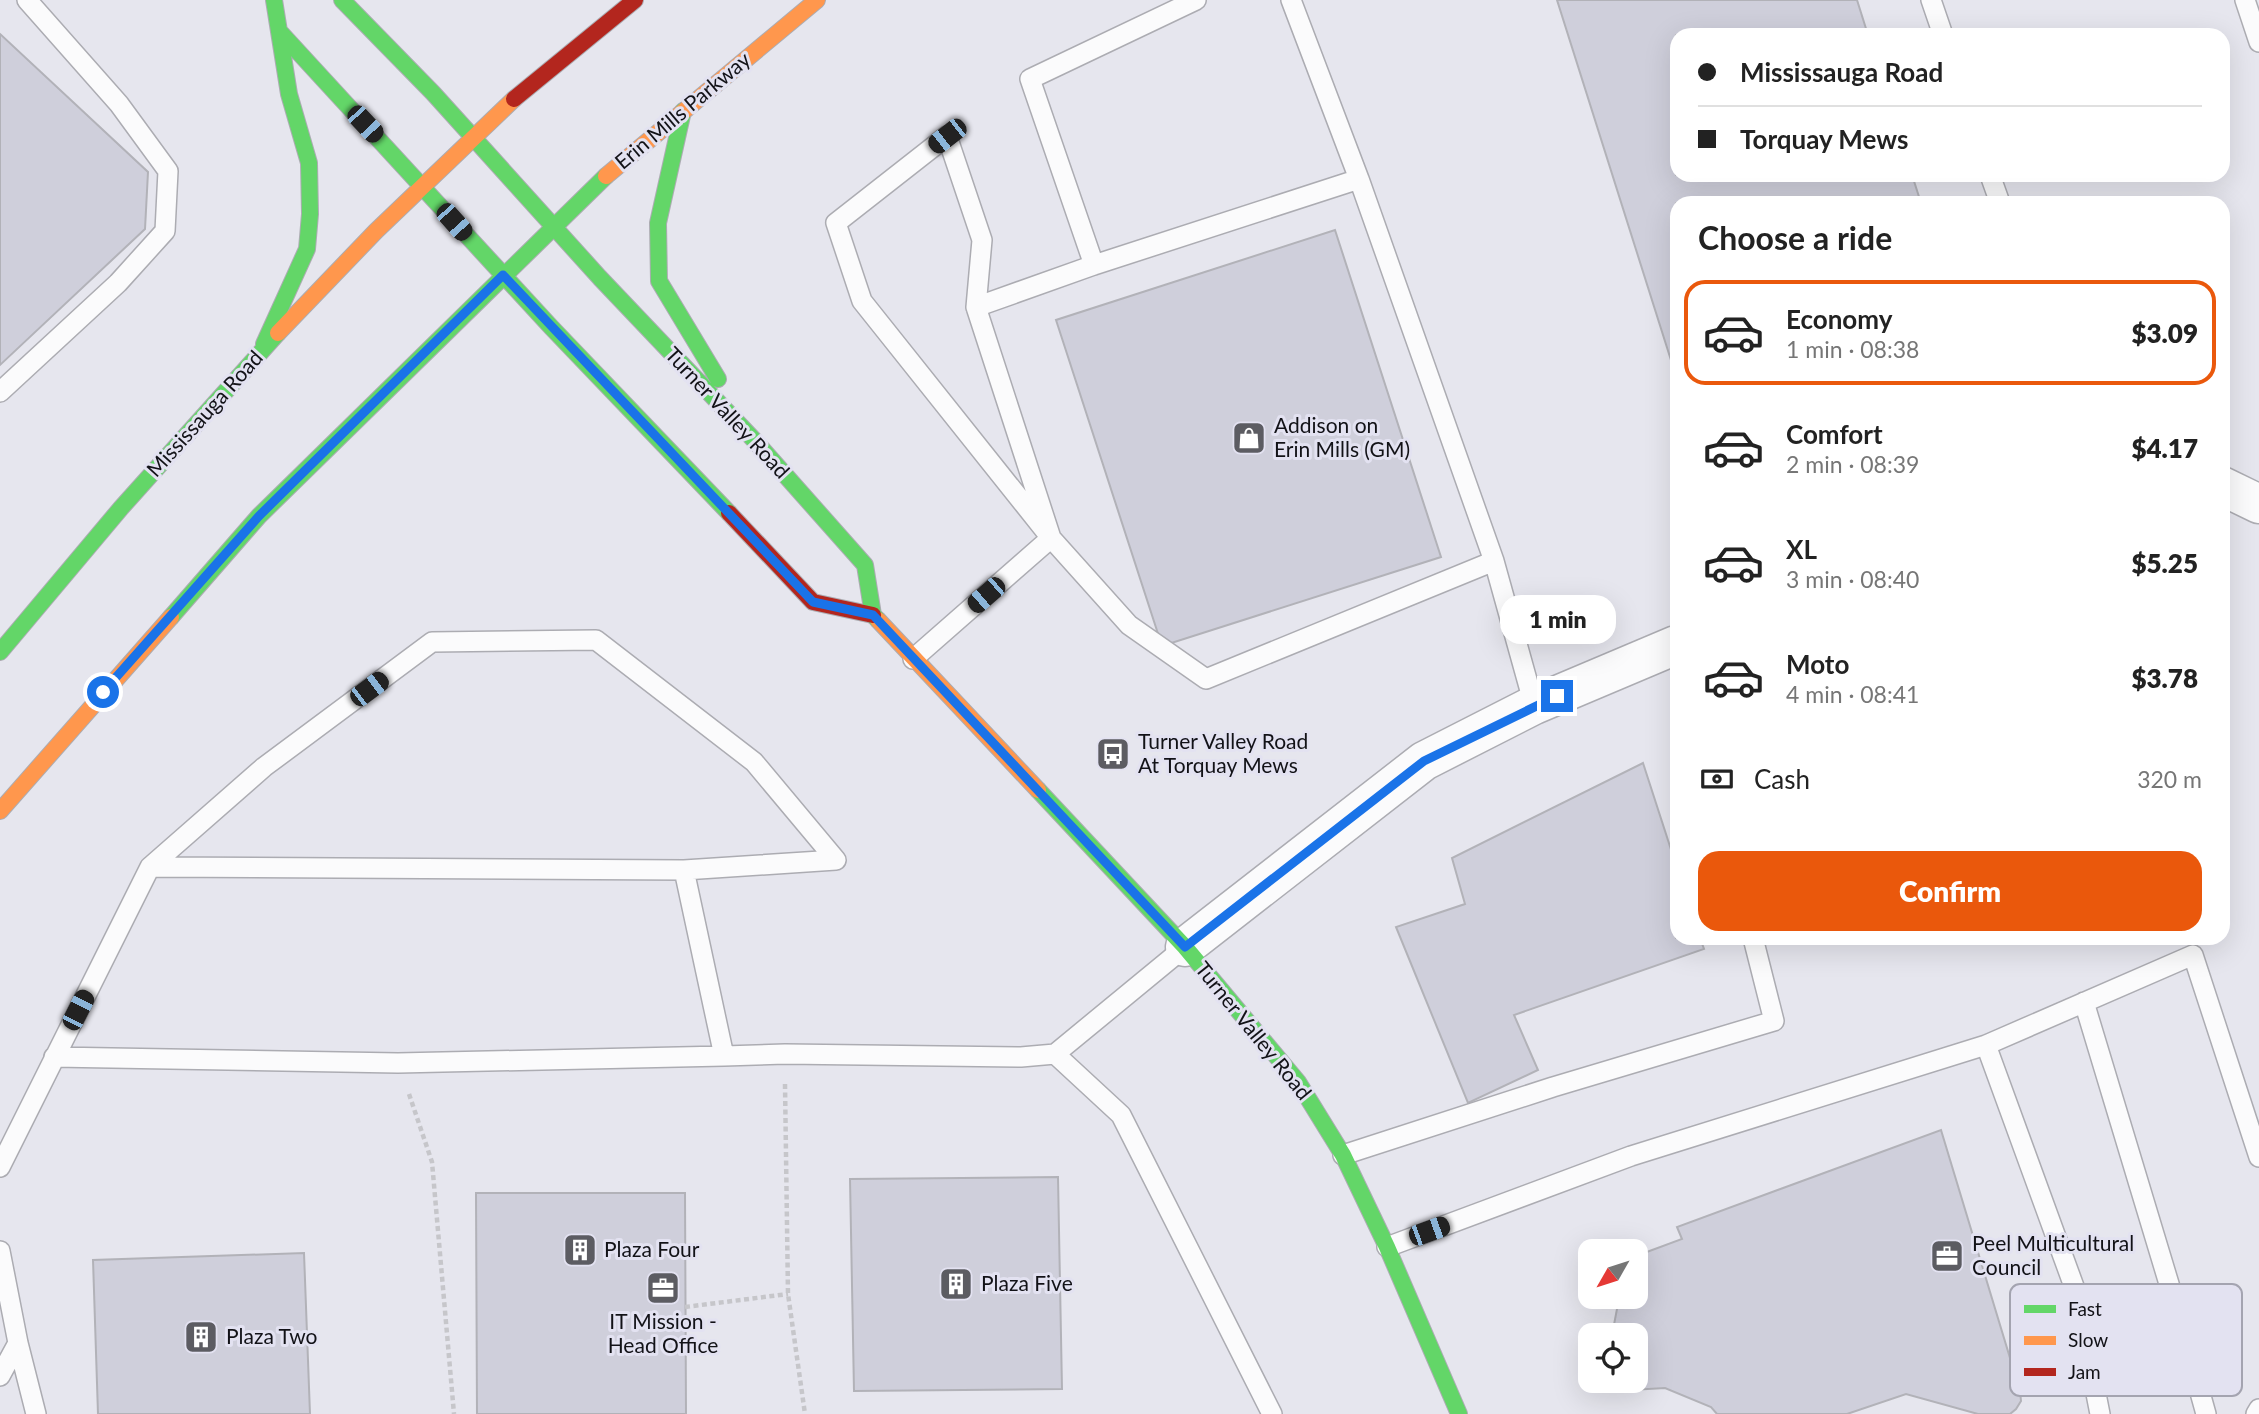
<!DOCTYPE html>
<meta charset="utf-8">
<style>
body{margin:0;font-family:Lato,sans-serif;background:#f6f6f6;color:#222;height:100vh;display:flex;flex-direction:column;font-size:26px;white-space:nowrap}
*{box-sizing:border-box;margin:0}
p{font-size:23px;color:#767676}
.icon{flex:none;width:38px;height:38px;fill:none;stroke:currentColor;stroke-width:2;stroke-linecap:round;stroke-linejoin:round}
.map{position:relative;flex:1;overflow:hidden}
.drawer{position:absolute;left:1670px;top:196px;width:560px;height:749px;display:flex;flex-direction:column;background:#fff;border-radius:21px;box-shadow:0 7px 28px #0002}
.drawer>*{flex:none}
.hud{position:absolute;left:1670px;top:28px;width:560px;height:154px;border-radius:21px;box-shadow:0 7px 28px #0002;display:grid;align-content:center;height:154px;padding:0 28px;background:#fff}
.needle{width:46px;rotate:231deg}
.tools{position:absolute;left:1578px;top:1239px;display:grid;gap:14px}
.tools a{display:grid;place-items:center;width:70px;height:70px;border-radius:14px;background:#fff;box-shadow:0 7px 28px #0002;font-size:35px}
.end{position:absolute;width:32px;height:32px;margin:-16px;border:9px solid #1a73e8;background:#fff;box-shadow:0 0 0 4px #fff}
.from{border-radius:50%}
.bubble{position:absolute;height:49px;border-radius:21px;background:#fff;box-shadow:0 7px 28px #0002;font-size:23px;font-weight:800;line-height:49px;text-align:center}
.car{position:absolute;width:21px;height:42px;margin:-21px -10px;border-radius:9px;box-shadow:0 0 5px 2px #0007;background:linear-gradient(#222 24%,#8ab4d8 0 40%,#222 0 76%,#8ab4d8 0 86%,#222 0)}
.hud b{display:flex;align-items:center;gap:24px;height:66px;font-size:26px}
.hud b+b{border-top:2px solid #e0e0e0}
.hud i{width:18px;height:18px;background:#222}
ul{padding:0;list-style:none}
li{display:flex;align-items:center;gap:21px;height:105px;margin:0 14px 10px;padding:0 14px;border:4px solid transparent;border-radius:21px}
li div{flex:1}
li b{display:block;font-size:26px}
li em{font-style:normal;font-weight:800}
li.on{border-color:#ea580c}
li>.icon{width:63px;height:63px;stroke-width:1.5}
h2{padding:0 28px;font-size:32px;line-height:84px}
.pay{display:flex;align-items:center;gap:18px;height:77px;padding:0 28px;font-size:26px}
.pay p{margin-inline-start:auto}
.action{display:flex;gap:14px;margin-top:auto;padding:14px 28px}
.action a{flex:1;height:80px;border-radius:21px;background:#ea580c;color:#fff;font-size:28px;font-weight:800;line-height:80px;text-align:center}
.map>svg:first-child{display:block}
.building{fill:#cfcfdb;stroke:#b2b2b8;stroke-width:2}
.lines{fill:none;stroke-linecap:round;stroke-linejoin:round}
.lane-casing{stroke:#acacb2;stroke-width:22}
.street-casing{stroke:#acacb2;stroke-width:41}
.fast-casing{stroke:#acacb2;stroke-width:18}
.slow-casing{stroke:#acacb2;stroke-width:18}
.jam-casing{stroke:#acacb2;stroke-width:18}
.path{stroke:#c6c6ca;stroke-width:4.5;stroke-dasharray:5 3.5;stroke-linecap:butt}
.lane{stroke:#fbfbfc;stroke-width:19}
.street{stroke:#fbfbfc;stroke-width:38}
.fast{stroke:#63d668;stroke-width:16}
.slow{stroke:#ff974d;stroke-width:16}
.jam{stroke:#b3261e;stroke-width:16}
.route{stroke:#1a73e8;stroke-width:9}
.labels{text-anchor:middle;stroke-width:6;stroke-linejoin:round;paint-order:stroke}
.street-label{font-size:21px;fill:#121217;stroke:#e3e2f1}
.poi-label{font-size:21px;fill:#121217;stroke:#e3e2f1;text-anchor:start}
.key{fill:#e3e2f1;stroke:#a4a4b0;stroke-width:2}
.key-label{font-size:19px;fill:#121217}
</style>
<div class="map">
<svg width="2259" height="1414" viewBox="0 0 2259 1414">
<rect width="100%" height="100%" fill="#e6e6ee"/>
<!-- building -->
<path class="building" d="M1557 0H1857L1868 35H1676V175H1912L1921 203H1676V376Z
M0 34 148 172 145 229 0 365Z
M1335 230 1441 557 1162 646 1056 320Z
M1643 763 1676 865V938H1700L1704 949 1514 1015 1538 1070 1468 1103 1396 927 1465 904 1452 858Z
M1941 1130 2020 1391 2021 1401 2016 1409 2010 1414H1978L1906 1394 1847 1414H1717L1711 1407 1665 1388 1631 1390 1627 1381H1636V1335H1612L1617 1309 1614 1297H1636V1256L1682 1239 1677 1227Z
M1058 1177 1062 1389 854 1391 850 1179Z
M476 1193H685L686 1414H477Z
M304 1253 310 1414H98L93 1260Z"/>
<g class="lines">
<defs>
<path id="lane" d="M1291 0 1359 179 1494 561
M1931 0 1943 35
M2245 0 2259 42
M1990 175 2000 203
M1094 265 1030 79 1196 0
M976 307 982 240 947 136 836 223 862 301 1051 538 1129 625 1206 679 1494 561 1534 705
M0 392 118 283 165 231 168 171 119 104 27 0
M913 659 1051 538 976 307 1094 265 1359 179
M684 870 724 1056 785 1054 1021 1057 1055 1054 1121 1115 1272 1414
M2084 1002 2179 1317 2206 1414
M1986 1045 2193 955 2259 1157
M1055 1054 1185 947
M54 1057 398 1063 724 1056
M1343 1155 1553 1087 1774 1021 1753 938
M0 1167 150 867 264 767 432 642 596 640 754 762 836 860 684 870 150 867
M1387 1247 1631 1156 1986 1045 2076 1292 2100 1414
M0 1251 18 1343 36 1414
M0 1376 18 1343
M2256 1414 2259 1409"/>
<path id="street" d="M2222 486 2259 504
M1185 947 1424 761 1534 705 1676 645"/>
<path id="fast" d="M342 0 433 93 600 278 755 441 865 565 873 615 878 620
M279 31 551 327 729 513
M683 111 658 223 659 281 718 379
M264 344 307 249 310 214 309 163 289 94 274 0
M171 617 259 516 606 176
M0 652 121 508 278 333
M1038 790 1185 947 1298 1082 1343 1155 1387 1247 1459 1414"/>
<path id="slow" d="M606 176 817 0
M278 333 376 231 514 99
M878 620 1038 790
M0 811 171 617"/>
<path id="jam" d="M514 99 635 0
M729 513 813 602 873 615"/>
</defs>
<!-- lane casing -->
<use href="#lane" class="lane-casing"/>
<!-- street casing -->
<use href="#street" class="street-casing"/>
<!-- fast casing -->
<use href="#fast" class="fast-casing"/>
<!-- slow casing -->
<use href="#slow" class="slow-casing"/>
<!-- jam casing -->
<use href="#jam" class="jam-casing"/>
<!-- path -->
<path class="path" d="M785 1084 788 1294 805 1414
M409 1094 432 1162 454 1414
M685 1307 788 1294"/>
<!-- lane -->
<use href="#lane" class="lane"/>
<!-- street -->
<use href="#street" class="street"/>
<!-- fast -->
<use href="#fast" class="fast"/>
<!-- slow -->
<use href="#slow" class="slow"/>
<!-- jam -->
<use href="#jam" class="jam"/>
</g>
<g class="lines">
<!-- route -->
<path class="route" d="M103 692 259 516 503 275 813 602 873 615 1185 947 1424 761 1557 696"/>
</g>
<!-- icons -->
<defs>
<symbol id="shop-square" viewBox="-11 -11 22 22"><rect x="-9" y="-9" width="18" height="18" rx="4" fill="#5c5c62" stroke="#e3e2f1"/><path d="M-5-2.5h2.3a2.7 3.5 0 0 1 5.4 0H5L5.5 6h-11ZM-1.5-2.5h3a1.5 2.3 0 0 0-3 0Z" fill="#fff"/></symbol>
<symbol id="bus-square" viewBox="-11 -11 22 22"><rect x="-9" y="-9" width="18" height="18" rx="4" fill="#5c5c62" stroke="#e3e2f1"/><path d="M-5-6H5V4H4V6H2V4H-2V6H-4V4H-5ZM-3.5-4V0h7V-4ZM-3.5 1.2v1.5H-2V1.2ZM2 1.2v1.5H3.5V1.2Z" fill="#fff"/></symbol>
<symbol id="building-square" viewBox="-11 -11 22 22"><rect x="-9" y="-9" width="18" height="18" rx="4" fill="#5c5c62" stroke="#e3e2f1"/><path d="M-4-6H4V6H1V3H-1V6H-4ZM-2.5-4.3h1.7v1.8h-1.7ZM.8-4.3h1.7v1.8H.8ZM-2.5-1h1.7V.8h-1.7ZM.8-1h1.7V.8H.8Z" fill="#fff"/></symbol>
<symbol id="office-square" viewBox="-11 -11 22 22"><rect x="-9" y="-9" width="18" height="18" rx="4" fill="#5c5c62" stroke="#e3e2f1"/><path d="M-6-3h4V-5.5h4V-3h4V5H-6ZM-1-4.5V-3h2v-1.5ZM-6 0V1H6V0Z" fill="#fff"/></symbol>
</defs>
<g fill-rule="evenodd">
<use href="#shop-square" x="1230" y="419" width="38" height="38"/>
<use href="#bus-square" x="1094" y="735" width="38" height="38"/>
<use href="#building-square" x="561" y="1231" width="38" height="38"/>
<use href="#office-square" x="1928" y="1237" width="38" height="38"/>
<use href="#building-square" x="937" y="1265" width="38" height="38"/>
<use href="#office-square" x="644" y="1269" width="38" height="38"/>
<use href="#building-square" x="182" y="1318" width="38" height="38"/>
</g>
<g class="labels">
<!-- street labels -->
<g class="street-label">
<text transform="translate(683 111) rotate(-40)" y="7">Erin Mills Parkway</text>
<text transform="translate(727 413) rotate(47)" y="7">Turner Valley Road</text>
<text transform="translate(205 414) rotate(-48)" y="7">Mississauga Road</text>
<text transform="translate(1253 1031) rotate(51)" y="7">Turner Valley Road</text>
</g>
<!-- poi labels -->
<g class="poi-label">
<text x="1274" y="433">Addison on<tspan x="1274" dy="24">Erin Mills (GM)</tspan></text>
<text x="1138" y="749">Turner Valley Road<tspan x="1138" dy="24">At Torquay Mews</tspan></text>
<text x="1972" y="1251">Peel Multicultural<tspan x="1972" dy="24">Council</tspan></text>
<text x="604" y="1257">Plaza Four</text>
<text x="981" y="1291">Plaza Five</text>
<text x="663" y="1329" text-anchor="middle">IT Mission -<tspan x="663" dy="24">Head Office</tspan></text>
<text x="226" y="1344">Plaza Two</text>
</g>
</g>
<!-- legend -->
<rect x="2010" y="1284" width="232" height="112" rx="10" class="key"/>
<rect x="2024" y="1305" width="32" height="8" fill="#63d668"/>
<rect x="2024" y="1336" width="32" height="9" fill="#ff974d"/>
<rect x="2024" y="1368" width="32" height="8" fill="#b3261e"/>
<g class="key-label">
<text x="2068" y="1316">Fast</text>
<text x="2068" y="1347">Slow</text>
<text x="2068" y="1379">Jam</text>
</g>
</svg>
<div class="tools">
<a><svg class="needle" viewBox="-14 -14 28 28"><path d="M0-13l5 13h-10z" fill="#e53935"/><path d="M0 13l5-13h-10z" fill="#767676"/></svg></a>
<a><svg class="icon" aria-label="locate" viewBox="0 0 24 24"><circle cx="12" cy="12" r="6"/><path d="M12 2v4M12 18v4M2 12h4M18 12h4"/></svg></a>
</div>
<i class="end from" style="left:103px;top:692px"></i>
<i class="end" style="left:1557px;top:696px"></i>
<div class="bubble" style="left:1500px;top:595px;width:116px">1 min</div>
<i class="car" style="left:365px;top:124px;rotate:137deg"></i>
<i class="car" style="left:947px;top:136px;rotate:232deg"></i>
<i class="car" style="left:454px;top:222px;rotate:138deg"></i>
<i class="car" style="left:986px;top:595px;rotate:229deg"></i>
<i class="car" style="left:369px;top:689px;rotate:53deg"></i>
<i class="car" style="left:78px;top:1010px;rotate:27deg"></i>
<i class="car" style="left:1429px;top:1231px;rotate:70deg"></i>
<div class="hud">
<b><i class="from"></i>Mississauga Road</b>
<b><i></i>Torquay Mews</b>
</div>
<section class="drawer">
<h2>Choose a ride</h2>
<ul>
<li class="on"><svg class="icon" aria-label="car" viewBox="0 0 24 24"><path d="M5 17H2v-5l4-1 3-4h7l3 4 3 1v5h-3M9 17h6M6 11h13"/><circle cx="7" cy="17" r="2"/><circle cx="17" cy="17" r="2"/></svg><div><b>Economy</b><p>1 min · 08:38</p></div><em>$3.09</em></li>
<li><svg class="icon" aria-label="car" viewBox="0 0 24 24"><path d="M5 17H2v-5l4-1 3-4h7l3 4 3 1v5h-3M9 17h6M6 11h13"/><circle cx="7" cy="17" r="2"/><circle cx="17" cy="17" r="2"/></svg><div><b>Comfort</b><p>2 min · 08:39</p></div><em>$4.17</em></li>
<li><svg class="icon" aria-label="car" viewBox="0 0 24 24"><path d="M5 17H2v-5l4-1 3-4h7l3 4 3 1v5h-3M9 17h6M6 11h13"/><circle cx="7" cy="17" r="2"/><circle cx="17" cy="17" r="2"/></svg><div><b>XL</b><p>3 min · 08:40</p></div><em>$5.25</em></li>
<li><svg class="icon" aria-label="car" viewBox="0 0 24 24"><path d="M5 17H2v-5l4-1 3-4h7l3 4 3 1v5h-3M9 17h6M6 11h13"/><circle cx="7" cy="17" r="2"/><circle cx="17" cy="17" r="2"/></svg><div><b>Moto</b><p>4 min · 08:41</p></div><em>$3.78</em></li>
</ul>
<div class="pay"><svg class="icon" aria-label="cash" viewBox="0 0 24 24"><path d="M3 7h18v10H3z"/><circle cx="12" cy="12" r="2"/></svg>Cash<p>320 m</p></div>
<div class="action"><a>Confirm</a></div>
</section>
</div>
